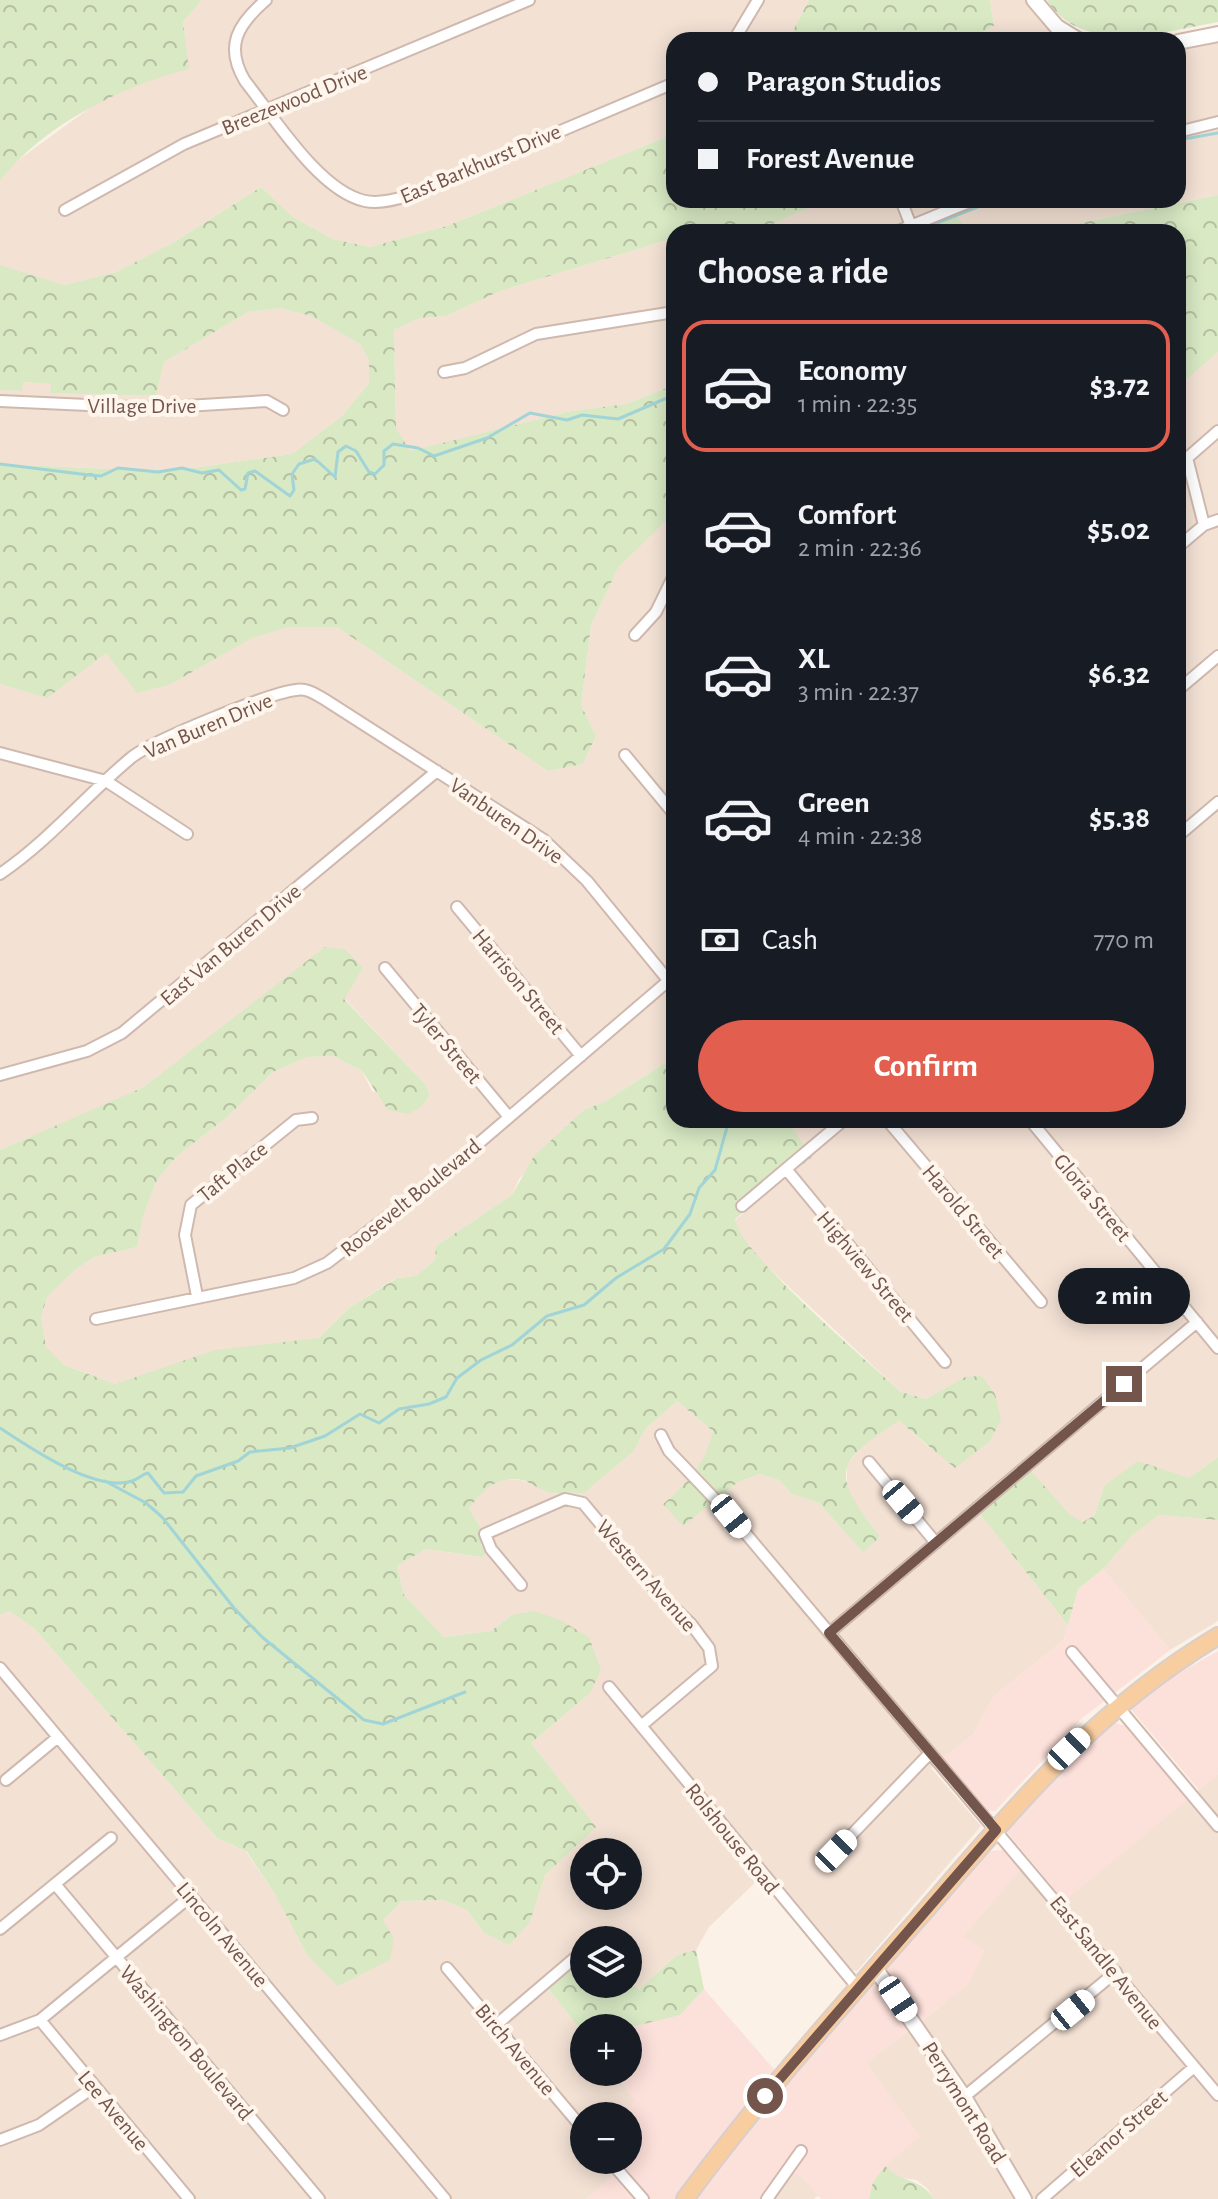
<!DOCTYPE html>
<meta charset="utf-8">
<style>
body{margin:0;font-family:"Alegreya Sans",sans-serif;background:#242831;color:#f1f3f6;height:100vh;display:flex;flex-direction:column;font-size:30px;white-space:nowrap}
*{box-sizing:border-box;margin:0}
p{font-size:26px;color:#9ea1a6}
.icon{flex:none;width:44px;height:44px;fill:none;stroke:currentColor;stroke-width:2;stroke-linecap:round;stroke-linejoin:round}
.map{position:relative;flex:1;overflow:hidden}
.side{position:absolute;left:666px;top:224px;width:520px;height:904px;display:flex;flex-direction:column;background:#171b24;border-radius:24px;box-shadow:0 4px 20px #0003}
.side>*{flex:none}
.guide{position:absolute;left:666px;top:32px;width:520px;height:176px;border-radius:24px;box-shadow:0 4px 20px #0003;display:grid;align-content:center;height:176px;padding:0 32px;background:#171b24}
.controls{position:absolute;left:570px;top:1838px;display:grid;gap:16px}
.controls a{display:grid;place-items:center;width:72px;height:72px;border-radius:50%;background:#171b24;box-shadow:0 4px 20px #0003;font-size:40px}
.end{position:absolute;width:36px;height:36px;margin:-18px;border:10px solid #74554b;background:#fff;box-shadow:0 0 0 4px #fff}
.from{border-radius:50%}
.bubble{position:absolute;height:56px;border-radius:28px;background:#171b24;box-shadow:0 4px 20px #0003;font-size:26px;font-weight:600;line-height:56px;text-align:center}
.car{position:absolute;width:24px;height:48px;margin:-24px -12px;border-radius:10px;box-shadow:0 0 6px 2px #0007;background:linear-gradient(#fff 24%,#345 0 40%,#fff 0 76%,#345 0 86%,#fff 0)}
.guide b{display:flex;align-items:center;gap:28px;height:76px;font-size:30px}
.guide b+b{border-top:2px solid #363941}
.guide i{width:20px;height:20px;background:#f1f3f6}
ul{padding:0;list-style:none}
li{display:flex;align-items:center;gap:24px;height:132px;margin:0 16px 12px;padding:0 16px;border:4px solid transparent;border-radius:24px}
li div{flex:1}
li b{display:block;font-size:30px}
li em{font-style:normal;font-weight:600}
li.active{border-color:#e25e4f}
li>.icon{width:72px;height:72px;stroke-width:1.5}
h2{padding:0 32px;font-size:36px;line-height:96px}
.pay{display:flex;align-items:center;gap:20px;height:88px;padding:0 32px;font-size:30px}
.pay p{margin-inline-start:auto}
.primary-button{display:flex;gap:16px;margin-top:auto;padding:16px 32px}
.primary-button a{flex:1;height:92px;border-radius:48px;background:#e25e4f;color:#fff;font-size:32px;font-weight:600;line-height:92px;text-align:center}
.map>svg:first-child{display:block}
.residential{fill:#f3e1d4;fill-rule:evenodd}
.commercial{fill:#fce0da}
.forest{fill:url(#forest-crowns)}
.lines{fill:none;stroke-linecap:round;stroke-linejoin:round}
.stream{stroke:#a1d4d6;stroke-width:3}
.street-casing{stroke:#cfb9af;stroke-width:14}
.secondary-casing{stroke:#d2b9ad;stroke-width:18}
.primary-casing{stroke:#d8cfcd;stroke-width:20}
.street{stroke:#fff;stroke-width:10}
.secondary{stroke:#fff;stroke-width:14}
.primary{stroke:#f8cda0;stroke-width:16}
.route{stroke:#74554b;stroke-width:10}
.labels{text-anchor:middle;stroke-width:8;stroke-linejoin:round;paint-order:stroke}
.street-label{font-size:22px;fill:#74554b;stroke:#fef5ec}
</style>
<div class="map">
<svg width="1218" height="2199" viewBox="0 0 1218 2199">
<defs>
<pattern id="forest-crowns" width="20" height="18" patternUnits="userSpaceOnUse" patternTransform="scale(2)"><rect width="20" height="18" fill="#d8e9c4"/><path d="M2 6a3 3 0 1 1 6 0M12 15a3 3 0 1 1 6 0" fill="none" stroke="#b4c0a1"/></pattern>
</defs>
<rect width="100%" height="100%" fill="#fcf1e6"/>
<!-- residential -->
<path class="residential" d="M202 0H809L788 40H674V134L447 226 370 247 333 239 293 217 261 187 174 242 116 272 64 285 3 269 0 265V181L13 164 102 99 155 77 188 69 183 22Z
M990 0H1026L1050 32 1062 40H970L994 26Z
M1218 43V195L1036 232H971L953 214 911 232H755L826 200H1178V51Z
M674 238V385L626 404 571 411 410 452 396 429 394 330 420 318 446 316 500 291Z
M280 308 311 316 360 344 369 361V383L342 416 292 454 186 469 132 470 0 464V390L22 391V382L51 384 50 393 156 396 164 362 248 312Z
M1218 352V1457L1189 1478 1104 1486 1095 1515 1083 1522 1070 1516 1030 1471 980 1514 1068 1625 1064 1640 994 1696 973 1734 931 1768 981 1826 857 1971 850 1970 766 1872 709 1927 696 1950 677 1955 639 1989 628 1980V1940H584V1944L541 1979 584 2034V2072H613L636 2100 621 2116H584V2160H601L614 2175 586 2199H0V1615L9 1611 34 1628 217 1838 246 1852 275 1894 383 1920 402 1901 443 1900 467 1910 483 1932 530 1922 545 1875 595 1827 531 1743 590 1693 512 1615 491 1631 444 1637 404 1595 397 1566 426 1549 480 1557 486 1552 480 1536 483 1531 469 1509 482 1491 504 1479 521 1480 555 1494 572 1491 583 1494 634 1451 645 1429 677 1401 713 1431 708 1454 684 1487 663 1503 683 1525 738 1482 760 1474 779 1480 792 1494 819 1503 863 1551 880 1537 847 1493V1465L864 1443 899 1421 929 1447 965 1377 926 1399 901 1392 758 1258 736 1230 735 1220 811 1157 788 1123 791 1120H1178V383ZM584 1852H628V1896H584Z
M674 513V1057L606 1101 584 1110 519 1179 512 1195 436 1246 435 1260 416 1276 396 1278 349 1308 319 1338 115 1384 64 1365 46 1348 41 1317 47 1297 75 1270 94 1257 137 1247 143 1216 157 1180 176 1157 227 1117 273 1072 307 1057 333 1056 362 1071 372 1091 423 1105 430 1094 424 1083 344 998 187 1056 144 1087 115 1101 0 1150V684L47 697 106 653 171 684 251 638 289 627H337L548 771 583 764 596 736 581 705 591 625 618 568Z
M1159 1515 1218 1520V1621L1170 1650 1103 1569 1131 1535Z
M1218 1774V2199H934L927 2188 916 2180 895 2177 885 2166 919 2136 866 2063 945 2003 963 1936 1025 1864 1060 1904Z
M792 2170 803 2178 819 2195 814 2199H773Z"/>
<!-- commercial -->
<path class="commercial" d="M1103 1569 1170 1650 1081 1719 995 1811H987L943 1758 973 1734 994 1696 1064 1640 1078 1589Z
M1218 1651V1774L1199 1790 1130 1708 1166 1680Z
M1112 1722 1128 1727 1190 1798 1064 1901 1007 1832 1058 1773Z
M1004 1850 1022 1868 963 1936 985 1950 967 1986 866 2063 920 2136 885 2166 873 2182 869 2199H821L803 2178 786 2166 762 2199H586L621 2168 615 2160H628V2116H621L635 2100 623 2085 622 2072H628V2025L680 2015 704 1989 787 2084 990 1851Z"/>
<!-- forest -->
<path class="forest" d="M0 0H202L183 22 189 69C123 85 42 126 0 181Z
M809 0H990L994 26 970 40H788Z
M1047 0H1218V22C1165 32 1081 56 1047 0Z
M674 134V200H826L755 232H674V238L500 291 446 316 420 318 394 330 396 428 410 451 571 411 626 404 674 385V513L618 568 591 625 581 705 596 736 583 764 548 771 337 627H289L252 638 171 684 137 693 106 653 47 698 0 684V464L132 470 186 469 292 454 342 416 369 383V361L360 344 311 316 280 308 248 312 164 362 156 396 50 393 51 384 23 382 22 391 0 390V265L64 285 116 272 174 242 261 187 293 217 333 239 370 247 447 226Z
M1218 195V352L1184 381 1178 383V232H1036Z
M954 214 971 232H911V231Z
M325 947 345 949 363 968 344 999 424 1083 430 1094 423 1105 409 1114 388 1110 362 1071 333 1056 307 1057 273 1072 227 1117 176 1157 157 1180 143 1216 137 1247 94 1257 75 1270 47 1297 41 1317 46 1347 64 1365 115 1384 215 1350 319 1338 349 1308 397 1278 416 1276 435 1260 436 1246 512 1195 534 1156 584 1110 606 1101 674 1057V1120H791L789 1123 812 1157 735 1219C738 1252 870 1363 901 1392L926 1399 965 1377 982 1376 995 1394 1001 1419 990 1441 955 1468 899 1421C829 1465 834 1475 880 1537L863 1552 819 1503 792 1494 779 1480 760 1474 738 1482 683 1526 663 1504C688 1483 706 1463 713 1431L677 1401 645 1429 634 1451 583 1494C572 1491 561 1495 552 1493 541 1491 532 1483 522 1480 498 1475 481 1491 469 1509L483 1531 481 1545 487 1552 481 1557 426 1549 397 1566 404 1595 444 1637 491 1631 512 1615 534 1611 560 1620 589 1637 601 1670 590 1693 531 1743 596 1827 545 1875 530 1922 509 1945 483 1932 467 1910 443 1900 402 1901 383 1920 394 1939 390 1960 338 1986 308 1956 275 1894 247 1852 217 1838 34 1628 9 1611 0 1615V1150L144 1087Z
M1218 1457V1520L1159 1515 1132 1535 1103 1569 1078 1589 1068 1625 980 1514 1030 1470 1070 1515 1083 1522 1095 1515 1104 1486 1138 1461 1189 1478Z
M584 1944V1984H628V1980L639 1989 677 1955 696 1950 704 1989 680 2015 627 2028H584V2034L541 1979Z
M885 2166C901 2183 921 2178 934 2199H869L873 2182Z"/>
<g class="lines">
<!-- stream -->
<path class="stream" d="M1178 140 1218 133
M914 232 995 200
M0 464 89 475 101 476 118 468 158 472 182 468 202 473 219 470 241 490 245 489 248 473 255 471 290 496 294 490 292 474 299 464 315 459 335 477 338 452 346 446 356 451 369 472 375 474 384 465V451L393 444 418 448 434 456 487 438 530 413 567 420 582 415 618 419 674 395
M0 1428C30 1448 96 1493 132 1481 139 1479 142 1474 148 1473L164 1493 183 1492 196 1476 238 1461 250 1452 290 1448 325 1436 360 1414 379 1423 399 1409 429 1404 446 1397 457 1378 481 1360 512 1345 547 1316 584 1305 616 1278 664 1249 690 1214 699 1188 715 1170 729 1120
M105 1481 146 1503 162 1517 234 1608 262 1637 364 1720 383 1724 465 1692"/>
<defs>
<path id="street" d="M266 0C238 24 224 46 245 81 274 117 319 191 365 201 379 204 394 200 407 196L674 83
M734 40 758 0
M1178 132 1218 122
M901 200 911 226
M65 210 184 144 529 0
M896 232 974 200
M444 372 465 368 536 334 674 312
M0 401 153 408 267 401 283 410
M1187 458 1204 525
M1178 466 1218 431
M1178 547 1204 525 1218 520
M635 635 656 612 674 575
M1178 690 1218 656
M0 753 106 781 187 834
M625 755 674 814
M1178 836 1218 802
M0 874C51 839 86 795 132 757 154 740 269 693 296 690 307 688 315 694 324 699L544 840 587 881 668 980
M457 907 581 1056
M385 968 509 1117
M0 1075 87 1051 122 1033 437 771
M887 1120 1041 1302
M1030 1120 1218 1348
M786 1169 945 1362
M742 1206 844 1120
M197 1296 185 1235 191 1205 296 1120 312 1118
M96 1319 294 1278 327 1263 444 1173 674 976
M661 1435 669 1451 731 1516 1218 2095
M869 1462 936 1543
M521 1585 491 1549 485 1534 565 1499 583 1503 654 1588 691 1624 709 1648 712 1666 641 1726
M829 1633 1197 1322
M1072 1652 1218 1826
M0 1668 445 2199
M609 1687 858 1988
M6 1780 58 1737
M836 1851 930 1753
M55 1884 319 2199
M0 1929 111 1838
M447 1968 584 2130
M40 2020 189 2199
M496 2025 584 1950
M0 2035 40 2020 191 1896
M964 2097 1116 1972
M0 2140 39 2125 94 2087
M609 2160 643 2199
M767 2199 801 2151
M1042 2199 1194 2067"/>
<path id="secondary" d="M1034 0 1057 27 1078 40
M1178 42 1218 34
M875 1968 964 2097 1024 2199"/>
<path id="primary" d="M685 2199C757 2101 838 2010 919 1918 1014 1809 1091 1712 1218 1636"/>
</defs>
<!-- street casing -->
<use href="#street" class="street-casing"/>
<!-- secondary casing -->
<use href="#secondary" class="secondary-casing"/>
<!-- primary casing -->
<use href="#primary" class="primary-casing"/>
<!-- street -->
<use href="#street" class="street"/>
<!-- secondary -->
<use href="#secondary" class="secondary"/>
<!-- primary -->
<use href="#primary" class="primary"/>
</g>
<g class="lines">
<!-- route -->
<path class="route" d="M765 2096 996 1830 829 1633 1124 1384"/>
</g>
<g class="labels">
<!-- street labels -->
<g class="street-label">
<text transform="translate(294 99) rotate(-22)" y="8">Breezewood Drive</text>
<text transform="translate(480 163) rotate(-23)" y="8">East Barkhurst Drive</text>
<text x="142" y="413">Village Drive</text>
<text transform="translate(208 725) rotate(-23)" y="8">Van Buren Drive</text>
<text transform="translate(507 820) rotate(35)" y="8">Vanburen Drive</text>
<text transform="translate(230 944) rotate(-40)" y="8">East Van Buren Drive</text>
<text transform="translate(519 981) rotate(50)" y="8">Harrison Street</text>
<text transform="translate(447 1043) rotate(50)" y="8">Tyler Street</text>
<text transform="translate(232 1171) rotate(-39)" y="8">Taft Place</text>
<text transform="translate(410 1197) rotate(-39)" y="8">Roosevelt Boulevard</text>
<text transform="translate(1093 1197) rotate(50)" y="8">Gloria Street</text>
<text transform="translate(964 1211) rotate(50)" y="8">Harold Street</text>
<text transform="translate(866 1266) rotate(50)" y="8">Highview Street</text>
<text transform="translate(647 1575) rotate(49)" y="8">Western Avenue</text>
<text transform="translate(733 1838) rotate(51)" y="8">Rolshouse Road</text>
<text transform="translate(223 1934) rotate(50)" y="8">Lincoln Avenue</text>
<text transform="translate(1107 1962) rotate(51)" y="8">East Sandle Avenue</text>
<text transform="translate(187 2042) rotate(50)" y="8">Washington Boulevard</text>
<text transform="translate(516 2049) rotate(50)" y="8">Birch Avenue</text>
<text transform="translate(965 2102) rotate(58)" y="8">Perrymont Road</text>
<text transform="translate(114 2110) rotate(50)" y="8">Lee Avenue</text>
<text transform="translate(1118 2133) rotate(-41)" y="8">Eleanor Street</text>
</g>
</g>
</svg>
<div class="controls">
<a><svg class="icon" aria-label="locate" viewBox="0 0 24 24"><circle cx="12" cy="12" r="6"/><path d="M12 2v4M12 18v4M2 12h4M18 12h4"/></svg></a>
<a><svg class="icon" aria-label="layers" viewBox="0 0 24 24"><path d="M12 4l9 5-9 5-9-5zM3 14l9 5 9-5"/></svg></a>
<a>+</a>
<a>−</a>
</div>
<i class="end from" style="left:765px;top:2096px"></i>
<i class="end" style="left:1124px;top:1384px"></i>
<div class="bubble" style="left:1058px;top:1268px;width:132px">2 min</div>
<i class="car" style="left:903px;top:1502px;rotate:140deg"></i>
<i class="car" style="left:731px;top:1516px;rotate:141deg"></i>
<i class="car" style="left:1069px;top:1749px;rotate:46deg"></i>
<i class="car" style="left:836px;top:1851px;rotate:44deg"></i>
<i class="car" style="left:898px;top:1999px;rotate:146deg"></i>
<i class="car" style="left:1073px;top:2010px;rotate:51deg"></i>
<div class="guide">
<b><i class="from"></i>Paragon Studios</b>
<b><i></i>Forest Avenue</b>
</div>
<section class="side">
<h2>Choose a ride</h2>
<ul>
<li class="active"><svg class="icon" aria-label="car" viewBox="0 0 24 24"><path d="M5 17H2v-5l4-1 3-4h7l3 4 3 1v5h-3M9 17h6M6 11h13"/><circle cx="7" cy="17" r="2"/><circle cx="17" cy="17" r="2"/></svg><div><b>Economy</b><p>1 min · 22:35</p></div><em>$3.72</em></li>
<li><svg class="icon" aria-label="car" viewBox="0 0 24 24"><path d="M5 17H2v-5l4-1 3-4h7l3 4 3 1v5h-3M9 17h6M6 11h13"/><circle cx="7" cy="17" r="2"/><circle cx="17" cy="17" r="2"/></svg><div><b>Comfort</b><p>2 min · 22:36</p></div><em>$5.02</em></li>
<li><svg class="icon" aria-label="car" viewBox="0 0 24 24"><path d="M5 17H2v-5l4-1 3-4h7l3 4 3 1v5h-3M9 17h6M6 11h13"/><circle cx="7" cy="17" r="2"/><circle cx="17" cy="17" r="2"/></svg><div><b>XL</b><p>3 min · 22:37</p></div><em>$6.32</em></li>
<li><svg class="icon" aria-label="car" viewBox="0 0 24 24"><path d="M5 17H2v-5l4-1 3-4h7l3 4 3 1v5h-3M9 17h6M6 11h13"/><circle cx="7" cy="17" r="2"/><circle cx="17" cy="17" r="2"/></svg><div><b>Green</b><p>4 min · 22:38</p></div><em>$5.38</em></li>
</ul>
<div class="pay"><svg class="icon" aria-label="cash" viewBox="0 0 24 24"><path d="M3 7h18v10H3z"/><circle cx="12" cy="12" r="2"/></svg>Cash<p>770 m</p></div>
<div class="primary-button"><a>Confirm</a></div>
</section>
</div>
